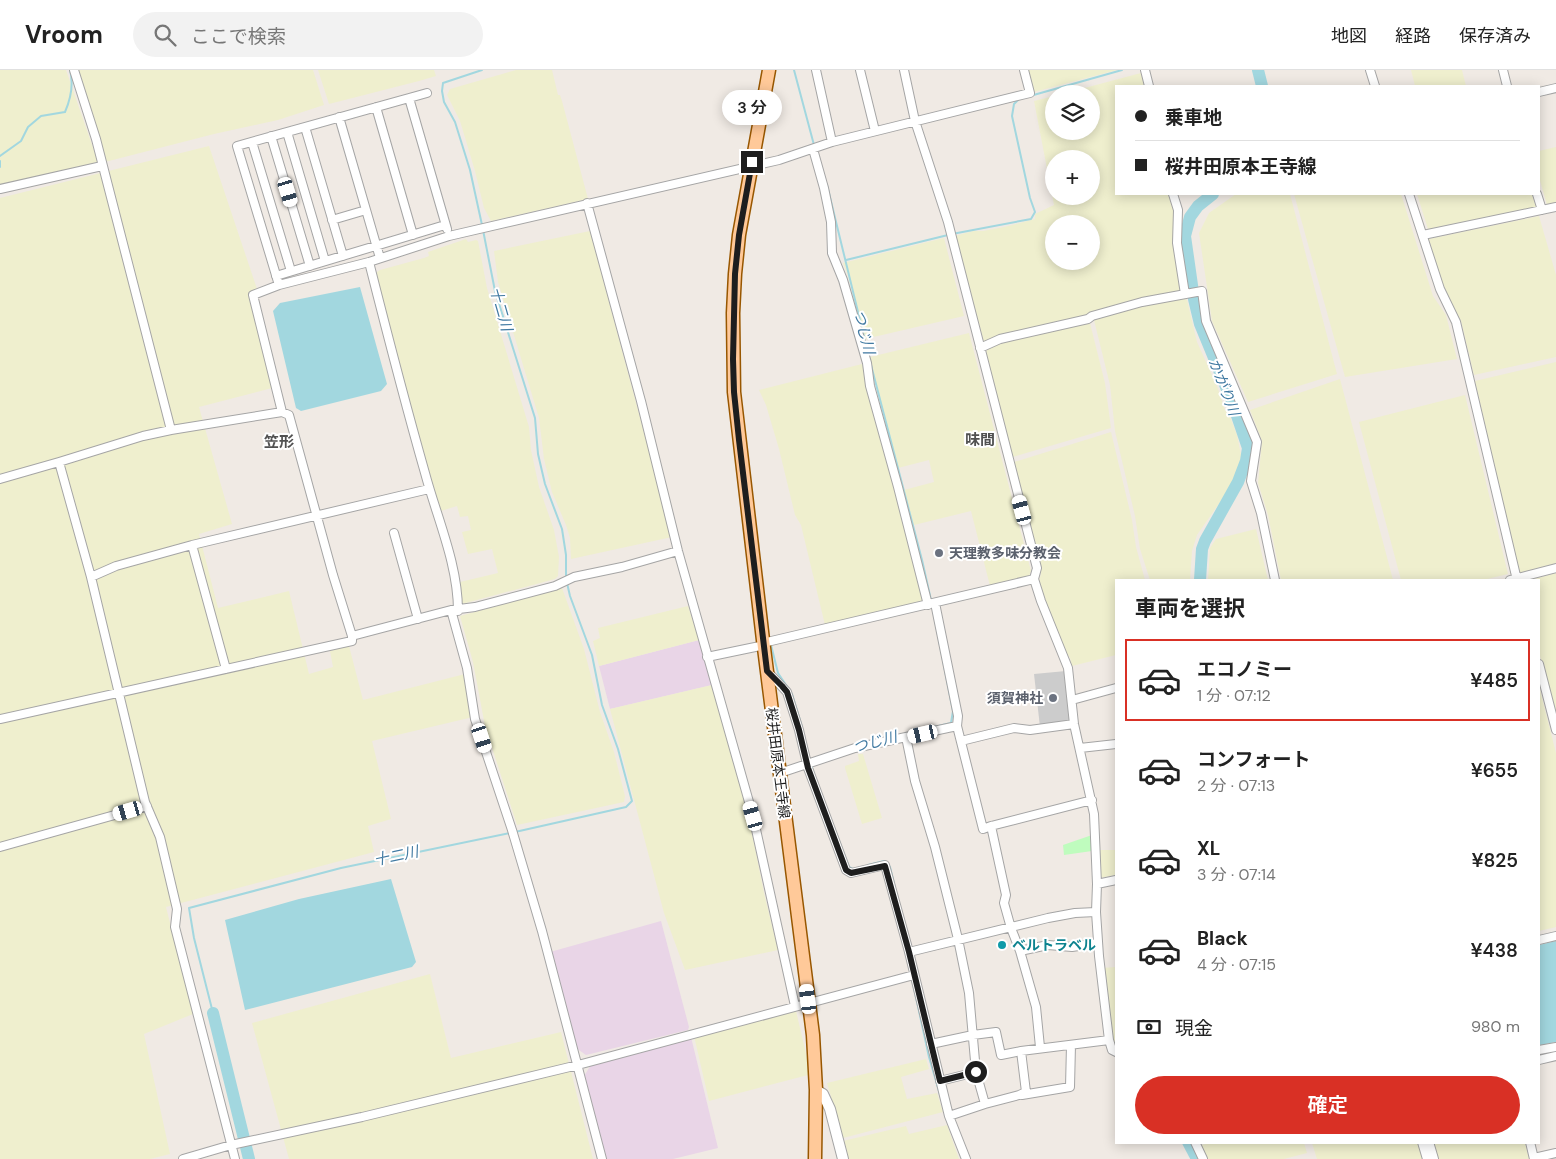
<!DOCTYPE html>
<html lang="ja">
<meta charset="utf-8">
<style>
body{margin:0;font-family:"DM Sans","Noto Sans JP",sans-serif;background:#f2f2f2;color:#222;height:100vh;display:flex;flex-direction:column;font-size:19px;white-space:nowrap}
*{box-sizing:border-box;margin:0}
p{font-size:16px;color:#767676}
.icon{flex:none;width:28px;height:28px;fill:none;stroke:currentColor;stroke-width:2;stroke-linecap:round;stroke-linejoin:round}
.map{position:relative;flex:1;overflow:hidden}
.drawer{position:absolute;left:1115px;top:509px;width:425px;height:565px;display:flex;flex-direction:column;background:#fff;border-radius:0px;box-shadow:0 2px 12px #0003}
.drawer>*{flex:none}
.banner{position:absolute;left:1115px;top:15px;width:425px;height:110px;border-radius:0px;box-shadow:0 2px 12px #0003;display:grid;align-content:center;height:110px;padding:0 20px;background:#fff}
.tools{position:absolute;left:1045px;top:15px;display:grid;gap:10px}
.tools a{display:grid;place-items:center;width:55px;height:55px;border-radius:50%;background:#fff;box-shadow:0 2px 12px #0003;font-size:25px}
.end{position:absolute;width:22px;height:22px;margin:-11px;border:6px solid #1e1e1e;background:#fff;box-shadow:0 0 0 2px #fff}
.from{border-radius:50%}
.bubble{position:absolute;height:35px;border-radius:18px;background:#fff;box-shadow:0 2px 12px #0003;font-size:16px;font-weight:600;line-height:35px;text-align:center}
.car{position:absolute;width:15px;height:30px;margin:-15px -8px;border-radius:6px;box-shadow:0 0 4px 1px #0007;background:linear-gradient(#fff 24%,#345 0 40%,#fff 0 76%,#345 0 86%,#fff 0)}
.banner b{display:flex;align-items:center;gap:18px;height:48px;font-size:19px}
.banner b+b{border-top:1px solid #e0e0e0}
.banner i{width:12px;height:12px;background:#222}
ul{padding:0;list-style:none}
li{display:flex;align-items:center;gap:15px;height:82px;margin:0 10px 8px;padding:0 10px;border:2px solid transparent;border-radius:0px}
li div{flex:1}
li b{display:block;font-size:19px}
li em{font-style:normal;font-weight:600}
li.selected{border-color:#d93025}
li>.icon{width:45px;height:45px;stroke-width:1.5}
h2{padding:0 20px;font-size:22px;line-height:60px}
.pay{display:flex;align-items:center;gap:12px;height:55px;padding:0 20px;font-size:19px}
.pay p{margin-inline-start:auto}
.action{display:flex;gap:10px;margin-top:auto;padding:10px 20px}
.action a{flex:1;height:58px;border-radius:30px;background:#d93025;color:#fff;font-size:20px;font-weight:600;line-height:58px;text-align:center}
header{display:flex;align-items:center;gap:30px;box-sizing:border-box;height:70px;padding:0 25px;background:#fff;border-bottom:1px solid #e0e0e0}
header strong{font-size:24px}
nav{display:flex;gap:28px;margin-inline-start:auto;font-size:18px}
.search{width:350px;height:45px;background:#f2f2f2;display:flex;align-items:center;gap:12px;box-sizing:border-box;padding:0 18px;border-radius:28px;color:#767676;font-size:19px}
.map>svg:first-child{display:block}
.industrial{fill:#e9d5e7}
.religious{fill:#ccc}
.farmland{fill:#efefce;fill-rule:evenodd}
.park{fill:#bffcbe}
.water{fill:#a2d7df}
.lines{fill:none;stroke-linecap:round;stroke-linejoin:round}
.stream{stroke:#a2d7df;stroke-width:2}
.river{stroke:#a2d7df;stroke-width:12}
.minor-casing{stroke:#a5a5a5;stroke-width:10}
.tertiary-casing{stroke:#a5a5a5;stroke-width:12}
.primary-casing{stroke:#985700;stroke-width:15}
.minor{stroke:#fff;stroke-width:8}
.tertiary{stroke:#fff;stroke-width:10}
.primary{stroke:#ffc999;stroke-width:12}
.route{stroke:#1e1e1e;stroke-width:6}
.worship-dot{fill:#6b7280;stroke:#fff;stroke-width:2}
.culture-dot{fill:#0f9aa8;stroke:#fff;stroke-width:2}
.labels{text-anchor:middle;stroke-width:4;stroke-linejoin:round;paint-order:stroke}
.worship-label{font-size:14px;font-weight:bold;fill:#5b616d;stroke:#fff;text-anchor:start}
.street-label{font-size:14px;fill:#1e1e1e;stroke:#fff}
.culture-label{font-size:14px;font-weight:bold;fill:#0d838f;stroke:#fff;text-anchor:start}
.water-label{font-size:15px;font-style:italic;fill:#417aa2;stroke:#fff}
.neighbourhood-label{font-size:15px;font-weight:bold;fill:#515151;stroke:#fff}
</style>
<header>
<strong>Vroom</strong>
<div class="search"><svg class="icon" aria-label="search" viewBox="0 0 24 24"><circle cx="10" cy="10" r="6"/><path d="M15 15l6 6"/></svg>ここで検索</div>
<nav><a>地図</a><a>経路</a><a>保存済み</a></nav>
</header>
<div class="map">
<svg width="1556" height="1089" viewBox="0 0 1556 1089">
<rect width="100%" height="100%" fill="#f0eae4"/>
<!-- industrial -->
<path class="industrial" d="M699 570 712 615 610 639 599 596Z
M661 851 689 957 688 960 586 985 576 978 550 882Z
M691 967 718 1078 673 1089H604L583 1008 592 993Z"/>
<!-- religious -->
<path class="religious" d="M1066 601 1070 653 1040 657 1034 604Z"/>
<!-- farmland -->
<path class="farmland" d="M0 0H66L98 92 0 116Z
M78 0H313L324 35 278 50 214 64 105 92Z
M318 0H434L436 6 419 11 329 34Z
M516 0H552L558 25H560L562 31 588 129 491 151 484 138 475 101 460 51 447 25 450 19Z
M1028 0H1117L1034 22Z
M1411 0H1462L1466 16H1415Z
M1141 3 1144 16H1116V124H1168L1175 146 1181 219 1178 222 1112 236 1093 242 1088 246 984 272 955 166 973 161H983L1004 157 1035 149V144L1054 135 1034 31 1054 26V61H1091V24H1062ZM1054 89H1091V126H1054ZM1054 154H1091V191H1054Z
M209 76 257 219 248 224 272 318 199 337 232 454 199 464 218 538 289 521 309 604 333 597 330 581 349 576 363 630 465 604 473 647 372 671 391 749 368 756 374 782 166 837 193 944 144 964 170 1084 150 1089H0V128Z
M1556 77V133L1547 135 1539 107V81Z
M1236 124H1290L1337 304 1248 332 1212 251 1199 163 1209 143Z
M1294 124H1401L1433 226 1446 245 1457 289 1345 307Z
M1417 124H1532L1536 137 1428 159Z
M1539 146 1556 205V287L1474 305 1461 251 1442 216 1429 169Z
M590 161 672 467 571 489 570 468 566 455 552 422 544 389 539 348 498 212 494 181Z
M944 168 964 246 865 269 848 206 843 193Z
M466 169 468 172 476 170 478 171 487 218 529 357 531 380 539 417 554 460 559 487 558 506 555 509 462 534 460 512 498 503 492 479 468 484 462 462 471 460 468 446 460 447 457 436 441 441 432 416 386 248 377 205V202L380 200 424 188 429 186 428 182Z
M1183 228 1187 230 1197 272 1217 316 1225 340 1229 344 1237 365 1241 385 1239 396 1232 415 1197 465 1192 481 1190 510H1150L1140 479 1135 446 1115 361 1110 315 1094 250 1097 248 1124 240Z
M1090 253 1105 313 1111 358 1013 387 986 282 987 280 998 274 1036 264Z
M969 263 1031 501 1029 506 990 516 971 441 914 455 904 420 934 412 929 390 898 398 875 313 870 287Z
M1556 292V493L1519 503 1475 311Z
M862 294 864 295 925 531 825 555 801 455 795 445 779 379 766 335 759 320Z
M1340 309 1393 510H1281L1268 445 1258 413 1262 371 1250 340Z
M1465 325 1508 504 1483 510H1401L1359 352Z
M1111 362 1132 450 1136 477 1145 510H1116V585L1072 596 1070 588 1066 582 1050 544 1039 512 1041 503 1040 493 1014 392Z
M1256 459 1268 510H1208L1210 478 1216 469Z
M1556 503V648L1539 582V510H1531Z
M562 518 584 579 600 642 614 682 625 726 624 732 517 755 485 656 473 592 460 546Z
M688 536 699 570 599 596 593 571 600 568 598 558Z
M712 615 748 743 764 823 778 880 685 900 664 843 610 639Z
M1539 616 1556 683V857L1539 861Z
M858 684H863L882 748 862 754 845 698V696L859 691Z
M1098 780H1116V805L1099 808Z
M1116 897V979L1113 977 1102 898Z
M430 904 451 988 561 962 593 1089H289L252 953Z
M796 941 808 992V1005L709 1031 694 966Z
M926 989 929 999 901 1007 907 1029 937 1023 943 1042 843 1068 827 1013Z
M947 1055 959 1089H848L843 1071 906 1056 909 1064Z
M1211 1073H1304L1307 1083 1284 1089H1207L1201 1075Z
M1312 1073H1418L1423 1089H1317Z
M1432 1073H1525L1529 1089H1437Z"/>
<!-- park -->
<path class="park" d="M1092 765V781L1064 785 1063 775Z"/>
<!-- water -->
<path class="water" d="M360 217 387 314 381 321 301 341 296 338 273 241 280 233Z
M391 809 416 892 412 897 245 940 225 850 299 829Z
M1556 871V972L1541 975 1539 974V875Z"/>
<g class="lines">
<!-- stream -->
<path class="stream" d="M482 0 443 13 442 21 444 32 455 52 470 100 482 155
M794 0 814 75
M1030 26 1122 0
M0 86 21 71 28 57 41 46 65 42C71 28 74 15 70 0
M0 91V97
M827 115 868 283
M483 160 495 221 535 348 538 384 545 414 562 459 566 485V506
M952 164 1031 149 1035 142 1030 128 1012 46 1014 34 1019 29
M846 190 948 165
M871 295 922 490 931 530
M771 575 778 603 792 624 802 657
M909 663 951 653 953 641 933 540
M811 695 816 710
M830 747 849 797 853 799
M515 762 626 737 632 731 618 679 602 635 592 585 570 526 567 513
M868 795 884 791 890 797 895 818
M912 909 929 987 941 1028
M213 943 194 868 189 838 341 798 510 763"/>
<!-- river -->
<path class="river" d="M1258 0 1262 16
M1200 510 1202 479 1205 471 1238 412 1246 391 1248 378 1233 334 1200 254 1194 229 1185 166 1190 147 1198 136 1213 124
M213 943 249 1089
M1188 1072 1197 1089"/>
<defs>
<path id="minor" d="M74 0 96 69 171 360
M816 0 832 72
M860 0 875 61
M904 0 915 51 948 152 1037 498 1034 509 1041 531 1068 598 1074 654 1094 744 1097 814 1096 842 1099 886 1109 970 1112 980 1116 982
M1145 0 1149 16
M1370 0 1375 16
M1503 0 1507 16
M1539 22 1556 18
M409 28 447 159
M376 37 413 165
M339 47 380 188
M305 57 343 186
M287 62 325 191
M271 66 310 196
M252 72 291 201
M813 79 824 118 831 152 832 183 843 210 867 293 870 316 898 417 928 535
M0 119 102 96
M1173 124 1178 140 1177 173 1185 224
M1409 124 1440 219 1456 252 1517 510
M1537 124 1542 140
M587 133 641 331 678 481 753 746 795 936
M332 150 366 140
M1423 165 1556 137
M369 192C387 263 405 333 425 403 437 448 458 494 458 541
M276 206 445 155
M279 215 237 76 427 23
M980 278 1000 269 1088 249 1092 246 1142 232 1202 221 1206 251 1257 372 1251 411 1261 443 1275 510
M282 342 253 225 279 215 369 192 449 166 779 90 832 72 1030 23 1024 0
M59 392 91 507 145 732 160 767 177 839 175 857 235 1089
M0 409 59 392 143 366 171 360 282 342 289 345 333 505 352 566
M394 463 418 549
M91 507 116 496 192 475
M1510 510 1556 498
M935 533 958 646 957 656 983 759 991 756 1006 825 1004 833 1011 858 1020 881 1036 937 1040 977
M451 540 467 598 475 649 512 760 542 861 602 1089
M707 587 760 576 767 572 1034 509
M1539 594 1556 660
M226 599 192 475 429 419
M767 601 787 622 799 660 808 698 846 800 851 803 885 795 909 882 949 1046 966 1089
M1072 630 1116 618
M0 649 352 571V566L451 540 475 537 555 516 574 507 622 497 678 481
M906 667 915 711 935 777 958 869 969 923 976 1002 985 1034
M961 671 1014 658 1030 660 1074 654
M1080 678 1116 674
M780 703 855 678 957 656
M991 756 1092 730
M0 777 147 736
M1097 814 1116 810
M1539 870 1556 866
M1020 881 1048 875 1072 877 1098 873
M909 882 1048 848 1075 843 1096 842
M931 974 973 965 996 962 1001 985 1021 981
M1539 980 1556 977
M1539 990 1556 986
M940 1011 976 1002
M1022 1025 1070 1017 1071 975
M949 1046 985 1034 1019 1025 1026 1022 1021 981 1109 970
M1195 1072 1203 1089
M1422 1072 1427 1089
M1429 1072 1434 1089
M1530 1072 1534 1089
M1534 1088 1556 1083
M183 1089 231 1075 362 1047 578 995 914 905"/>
<path id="tertiary" d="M816 1020 823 1024 830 1039 843 1089"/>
<path id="primary" d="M769 0 739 165 735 204 733 243 734 322 763 570 813 965 816 1020 815 1089"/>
</defs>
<!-- minor casing -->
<use href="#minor" class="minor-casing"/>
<!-- tertiary casing -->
<use href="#tertiary" class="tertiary-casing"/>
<!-- primary casing -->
<use href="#primary" class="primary-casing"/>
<!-- minor -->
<use href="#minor" class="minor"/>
<!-- tertiary -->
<use href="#tertiary" class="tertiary"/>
<!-- primary -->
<use href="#primary" class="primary"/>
</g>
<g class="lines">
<!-- route -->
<path class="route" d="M752 92 739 165 735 204 733 289 734 322 739 370 767 601 782 616 787 622 799 660 808 698 846 800 851 803 885 796 909 882 940 1011 976 1002"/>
</g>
<!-- markers -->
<g class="worship-dot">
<circle cx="939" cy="483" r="5"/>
<circle cx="1053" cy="628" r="5"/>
</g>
<circle class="culture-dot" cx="1002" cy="875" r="5"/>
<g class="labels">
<!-- worship labels -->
<g class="worship-label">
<text x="949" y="488">天理教多味分教会</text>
<text x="1043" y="633" text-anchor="end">須賀神社</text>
</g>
<!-- street labels -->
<g class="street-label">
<text transform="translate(778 693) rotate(83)" y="5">桜井田原本王寺線</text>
</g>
<!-- culture labels -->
<g class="culture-label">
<text x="1012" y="880">ベルトラベル</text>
</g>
<!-- water labels -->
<g class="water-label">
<text transform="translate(501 239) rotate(74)" y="5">十二川</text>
<text transform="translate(864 262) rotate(76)" y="5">つじ川</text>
<text transform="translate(1224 317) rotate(69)" y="5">かがり川</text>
<text transform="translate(875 672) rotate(-15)" y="5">つじ川</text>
<text transform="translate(396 786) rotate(-12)" y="5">十二川</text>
</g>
<!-- neighbourhood labels -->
<g class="neighbourhood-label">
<text x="980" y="375">味間</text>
<text x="279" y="377">笠形</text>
</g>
</g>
</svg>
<div class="tools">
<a><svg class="icon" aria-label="layers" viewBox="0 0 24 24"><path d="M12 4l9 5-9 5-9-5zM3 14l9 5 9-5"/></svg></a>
<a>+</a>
<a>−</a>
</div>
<i class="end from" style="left:976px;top:1002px"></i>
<i class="end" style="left:752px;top:92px"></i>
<div class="bubble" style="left:722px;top:20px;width:60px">3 分</div>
<i class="car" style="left:288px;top:122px;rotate:163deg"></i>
<i class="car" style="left:1022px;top:440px;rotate:345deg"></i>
<i class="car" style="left:923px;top:664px;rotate:257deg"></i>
<i class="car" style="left:482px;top:668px;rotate:162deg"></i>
<i class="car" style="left:128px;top:741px;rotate:254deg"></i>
<i class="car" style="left:753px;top:746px;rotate:344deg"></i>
<i class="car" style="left:808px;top:929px;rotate:353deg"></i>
<div class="banner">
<b><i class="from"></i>乗車地</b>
<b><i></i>桜井田原本王寺線</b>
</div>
<section class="drawer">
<h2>車両を選択</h2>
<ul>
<li class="selected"><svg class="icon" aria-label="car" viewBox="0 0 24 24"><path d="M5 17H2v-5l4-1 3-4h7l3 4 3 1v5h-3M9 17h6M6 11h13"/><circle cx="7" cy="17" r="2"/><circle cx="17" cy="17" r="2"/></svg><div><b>エコノミー</b><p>1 分 · 07:12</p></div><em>¥485</em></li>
<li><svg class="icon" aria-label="car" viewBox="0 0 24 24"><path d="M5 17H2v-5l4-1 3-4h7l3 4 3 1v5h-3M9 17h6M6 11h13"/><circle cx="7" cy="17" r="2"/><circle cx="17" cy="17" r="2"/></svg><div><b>コンフォート</b><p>2 分 · 07:13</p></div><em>¥655</em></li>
<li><svg class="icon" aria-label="car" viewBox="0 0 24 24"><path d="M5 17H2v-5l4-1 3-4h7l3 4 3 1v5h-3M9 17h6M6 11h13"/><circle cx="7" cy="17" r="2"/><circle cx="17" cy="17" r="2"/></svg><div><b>XL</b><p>3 分 · 07:14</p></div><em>¥825</em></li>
<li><svg class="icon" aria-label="car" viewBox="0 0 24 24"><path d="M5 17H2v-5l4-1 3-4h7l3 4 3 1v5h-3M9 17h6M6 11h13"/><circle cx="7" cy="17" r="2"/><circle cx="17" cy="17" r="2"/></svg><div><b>Black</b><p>4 分 · 07:15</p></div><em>¥438</em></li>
</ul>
<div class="pay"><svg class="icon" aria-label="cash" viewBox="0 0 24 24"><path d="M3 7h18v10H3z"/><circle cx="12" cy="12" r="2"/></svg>現金<p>980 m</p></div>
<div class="action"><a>確定</a></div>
</section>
</div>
